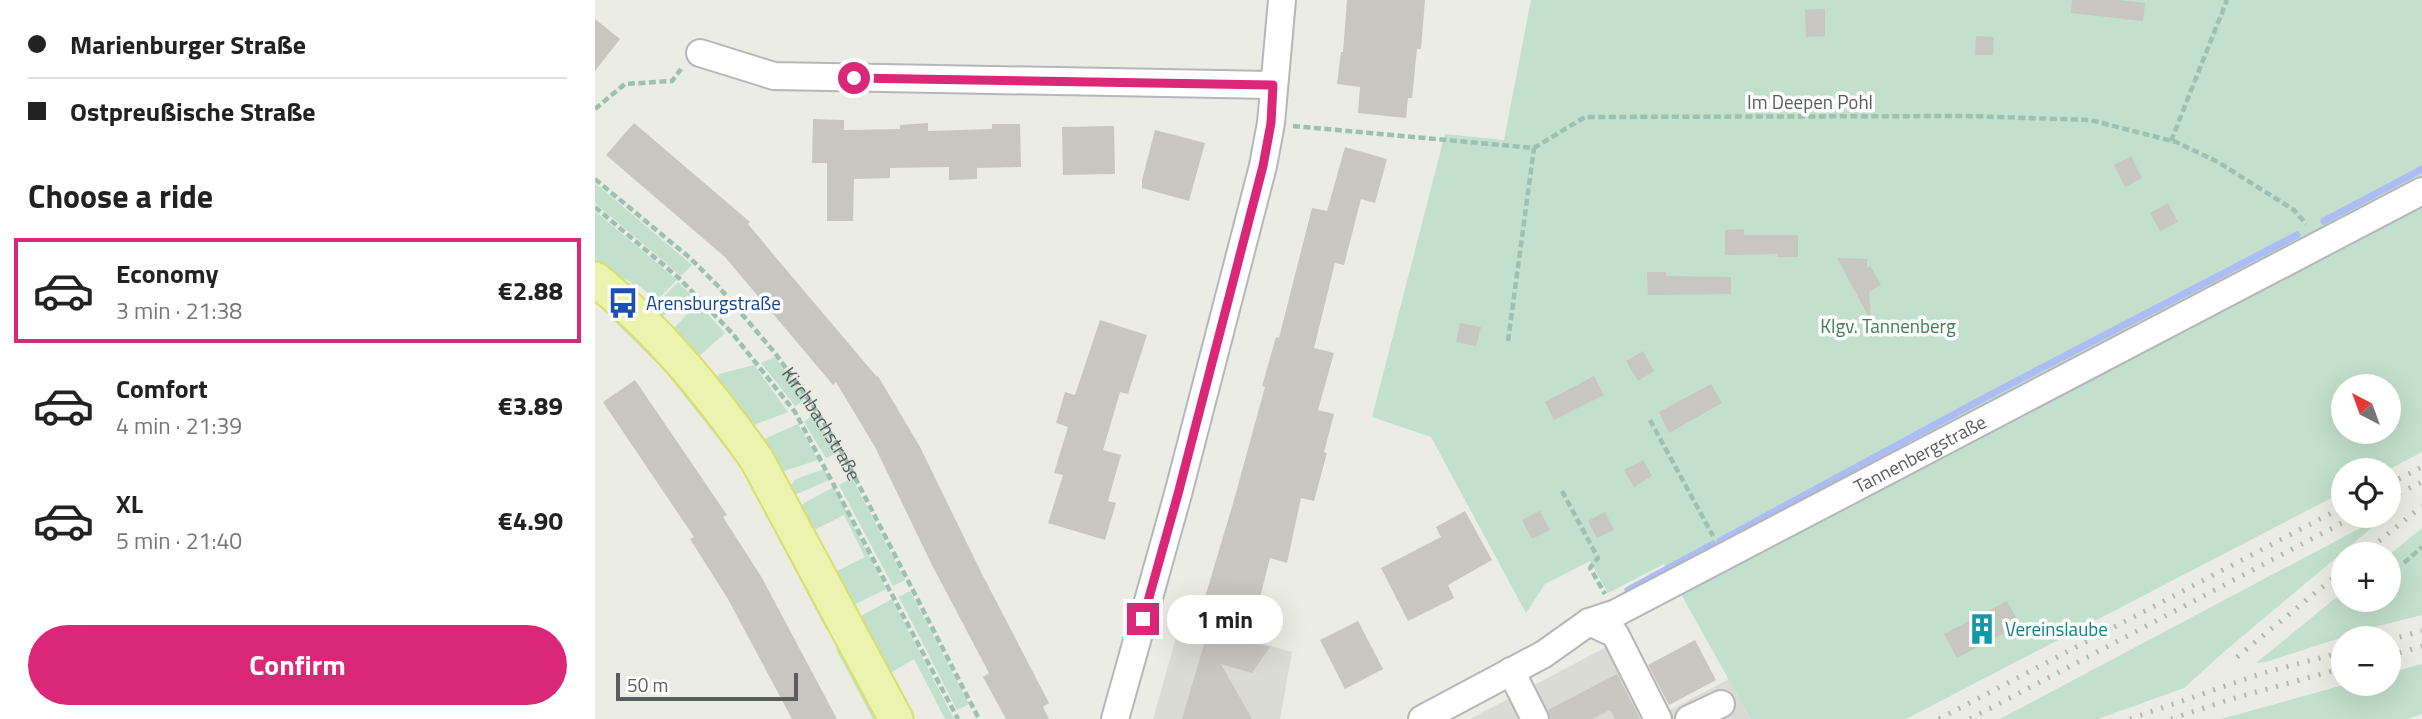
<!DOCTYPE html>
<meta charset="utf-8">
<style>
body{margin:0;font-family:"Titillium Web",sans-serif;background:#f6f6f6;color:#222;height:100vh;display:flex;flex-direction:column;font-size:26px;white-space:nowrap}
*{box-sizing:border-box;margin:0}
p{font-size:23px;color:#767676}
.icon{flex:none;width:38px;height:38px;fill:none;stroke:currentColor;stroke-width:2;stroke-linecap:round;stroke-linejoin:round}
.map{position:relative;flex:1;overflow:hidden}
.details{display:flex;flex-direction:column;background:#fff;width:595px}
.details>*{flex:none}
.hud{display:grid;align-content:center;height:154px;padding:0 28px;background:#fff}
.needle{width:46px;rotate:319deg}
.tools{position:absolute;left:1736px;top:374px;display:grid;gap:14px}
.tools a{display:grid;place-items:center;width:70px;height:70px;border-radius:50%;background:#fff;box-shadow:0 7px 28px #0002;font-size:35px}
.scale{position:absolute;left:21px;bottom:18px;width:182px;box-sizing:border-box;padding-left:7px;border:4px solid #5b5c62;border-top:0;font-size:19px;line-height:24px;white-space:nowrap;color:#5b5c62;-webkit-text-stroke:5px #fff;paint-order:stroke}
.end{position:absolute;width:32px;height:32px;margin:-16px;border:9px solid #db2777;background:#fff;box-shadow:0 0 0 4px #fff}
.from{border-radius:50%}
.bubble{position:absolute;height:49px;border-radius:24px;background:#fff;box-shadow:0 7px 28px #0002;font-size:23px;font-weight:700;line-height:49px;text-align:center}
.hud b{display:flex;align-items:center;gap:24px;height:66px;font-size:26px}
.hud b+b{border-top:2px solid #e0e0e0}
.hud i{width:18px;height:18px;background:#222}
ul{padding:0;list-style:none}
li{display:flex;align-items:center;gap:21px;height:105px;margin:0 14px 10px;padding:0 14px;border:4px solid transparent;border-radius:0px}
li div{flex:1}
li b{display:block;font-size:26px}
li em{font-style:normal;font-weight:700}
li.selected{border-color:#db2777}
li>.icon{width:63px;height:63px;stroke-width:1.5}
h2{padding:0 28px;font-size:32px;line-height:84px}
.action{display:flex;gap:14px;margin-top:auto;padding:14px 28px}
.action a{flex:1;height:80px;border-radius:42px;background:#db2777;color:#fff;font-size:28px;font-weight:700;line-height:80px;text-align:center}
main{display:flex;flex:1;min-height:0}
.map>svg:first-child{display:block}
.industrial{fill:#dadbd5}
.green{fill:#c2e0cc;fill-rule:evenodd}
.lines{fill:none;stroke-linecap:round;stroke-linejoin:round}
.stream{stroke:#abbdf4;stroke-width:7}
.building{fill:#c7c7bf}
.minor-casing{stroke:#b5b6bb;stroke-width:30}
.major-casing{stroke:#dbdf69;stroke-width:37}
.path{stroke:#9cc0b2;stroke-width:4.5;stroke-dasharray:7 3.5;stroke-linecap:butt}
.minor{stroke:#fff;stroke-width:26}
.major{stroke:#eaf4af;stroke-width:33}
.rail{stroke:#b5b5b6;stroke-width:5;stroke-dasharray:2 9;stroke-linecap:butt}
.route{stroke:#db2777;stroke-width:9}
.labels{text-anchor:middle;stroke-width:7;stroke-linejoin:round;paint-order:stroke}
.street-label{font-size:19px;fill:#5b5c62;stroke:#fff}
.transit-label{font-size:19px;fill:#164399;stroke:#fff;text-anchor:start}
.park-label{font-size:19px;fill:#3f7d55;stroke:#fff}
.culture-label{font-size:19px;fill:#0d838f;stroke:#fff;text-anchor:start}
</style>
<main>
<section class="details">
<div class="hud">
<b><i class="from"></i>Marienburger Straße</b>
<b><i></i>Ostpreußische Straße</b>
</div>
<h2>Choose a ride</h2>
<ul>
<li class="selected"><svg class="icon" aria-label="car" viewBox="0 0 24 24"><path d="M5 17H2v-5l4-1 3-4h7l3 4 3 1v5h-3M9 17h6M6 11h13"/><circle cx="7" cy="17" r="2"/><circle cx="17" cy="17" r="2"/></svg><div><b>Economy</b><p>3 min · 21:38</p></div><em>€2.88</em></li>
<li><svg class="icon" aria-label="car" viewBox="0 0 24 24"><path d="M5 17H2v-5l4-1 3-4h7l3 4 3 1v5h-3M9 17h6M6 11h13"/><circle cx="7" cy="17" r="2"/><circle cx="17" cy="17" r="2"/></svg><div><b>Comfort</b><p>4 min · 21:39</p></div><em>€3.89</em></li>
<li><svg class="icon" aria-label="car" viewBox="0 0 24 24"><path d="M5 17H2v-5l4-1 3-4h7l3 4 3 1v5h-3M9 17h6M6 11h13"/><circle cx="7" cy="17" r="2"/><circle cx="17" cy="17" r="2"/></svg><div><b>XL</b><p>5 min · 21:40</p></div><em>€4.90</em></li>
</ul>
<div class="action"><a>Confirm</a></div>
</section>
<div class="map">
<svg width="1827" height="719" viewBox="0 0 1827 719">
<rect width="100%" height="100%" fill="#ebece3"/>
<!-- industrial -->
<path class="industrial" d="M586 620 697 652 685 719H558Z
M1015 645 1053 719H875Z
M1134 679 1156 719H1058Z"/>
<!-- green -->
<path class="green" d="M936 0H1827V452L1791 471H1748V492L1311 719H1156L1069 564 1013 593 995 561 950 584 931 613 836 437 777 417 850 134 909 140ZM1748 387H1794V432H1748Z
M0 183 97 265 86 276 0 203Z
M0 211 82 280 58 304 53 298 55 295 41 283 39 285 31 279 25 286 0 264Z
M83 282 96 295 86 305 62 319 58 315 64 310 60 305Z
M0 296 44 338 138 448 133 451 68 369 0 302Z
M103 303 130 333 100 360 76 331Z
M180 357 211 399 200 406 166 363Z
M159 365 193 412 154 427 119 381 124 374Z
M219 414 242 453 231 458 209 422Z
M203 424 223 460 183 473 165 441Z
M229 469 234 480 197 496 193 489 201 479Z
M257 478 310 580 298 586 244 485Z
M239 487 291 589 254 607 236 574 270 557 249 515 215 532 204 510 209 503Z
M174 508 238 630 231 629 169 511Z
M1788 516H1791L1631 650 1589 688 1503 719H1405Z
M1827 528V615L1779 627 1671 662 1661 663 1748 592V600H1794V555Z
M315 591 374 704 362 710 304 597Z
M297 599 359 719H350L319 659 292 675 262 624 266 616Z
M245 646 283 719H278L241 649Z
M1827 664V714L1812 719H1626L1752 684H1794V673Z"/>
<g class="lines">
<!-- stream -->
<path class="stream" d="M1729 221 1827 169
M1125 541 1391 397 1702 235
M1033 590 1118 544"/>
</g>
<!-- building -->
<path class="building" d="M752 0H830L826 49H822L817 98H813L811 118 763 113 765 87 742 84 746 52H748Z
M1477 0H1524L1550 3 1548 21 1476 13Z
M1230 9V36L1211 37 1210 10Z
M0 19 25 39 0 71Z
M1381 36 1399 37 1398 55H1380Z
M218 119 249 120V130L305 129V125L333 123V131L397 129V124H425L426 167 382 168V179L354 180V167L295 168V178L259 179 258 221H232V163H217Z
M39 123 155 222 153 224 188 266 282 377 283 376 325 447 386 572 454 703 448 707 454 719H411L388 677 394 673 337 565 280 447 241 382 238 385 130 257 11 155Z
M519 126 520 174 468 175 467 127Z
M560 130 610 143 594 201 547 188V180Z
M750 147 792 159 780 203 766 199 749 265 740 263 719 348 739 353 723 410 739 414 729 452 732 453 719 501 706 498 692 563 675 558 654 641 675 647 657 673 626 664 657 719H587L617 617 605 614 639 500 670 387 667 386 681 337 684 338 717 208 732 211Z
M1536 156 1547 178 1530 187 1519 165Z
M1573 203 1583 222 1565 231 1555 213Z
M1149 229V235H1203V257H1182V254L1130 255V230Z
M1242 258 1272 259V268L1275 266 1286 285 1274 292 1276 321Z
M1052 272H1071V276L1136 277V294L1053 295Z
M505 320 552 335 533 394 525 392 508 450 526 455 513 501 521 503 510 540 453 523 468 475 459 473 473 427 461 423 470 392 480 395Z
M865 323 886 327 881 346 861 342Z
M1048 351 1059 371 1043 381 1031 361Z
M999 376 1009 395 959 420 950 402Z
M40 380 132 515 128 517 167 578 242 719H197L133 599 95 539 99 537 8 402Z
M1116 384 1127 403 1074 433 1064 412Z
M1048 460 1057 476 1039 487 1029 470Z
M870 511 897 560 853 585 859 598 813 621 786 568 846 537 841 527Z
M945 511 955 530 937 539 927 520Z
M1010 512 1019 530 1002 538 993 521Z
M1412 601 1425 625 1362 658 1349 634Z
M763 621 788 669 750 689 725 640Z
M1100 640 1121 680 1074 705 1053 665Z
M1022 674 1045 719H1020L1015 710 997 719H956L953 710Z"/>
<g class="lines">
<defs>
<g id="minor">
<path d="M105 53 179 76 678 85"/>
<path d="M994 622 1020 634 1063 719"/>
<path d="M916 671 940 719"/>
<path d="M520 719 583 494 668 166 676 123 687 0"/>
<path id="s2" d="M827 719 949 654 994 622 1021 613 1827 191"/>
<path d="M1094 719 1126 704"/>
</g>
<path id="major" d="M0 279C64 330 115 393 162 460L301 719"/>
</defs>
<!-- minor casing -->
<use href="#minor" class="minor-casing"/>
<!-- major casing -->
<use href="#major" class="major-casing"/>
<!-- path -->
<g class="path">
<path d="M0 109 30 84 77 81 86 69"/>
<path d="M698 126 939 148 990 117 1370 116 1495 120 1581 142 1623 162 1699 210 1711 224"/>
<path d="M1576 141 1632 0"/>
<path id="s1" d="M0 179 95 258 123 286 180 353 217 404 249 456 384 719"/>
<path d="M0 207 85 279 137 333 200 412 363 719"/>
<path d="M913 341 939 148"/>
<path d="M1055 420 1118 536"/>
<path d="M967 491 1003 558 995 568 1010 594"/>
<path d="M1809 563 1827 547"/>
</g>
<!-- minor -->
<use href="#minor" class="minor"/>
<!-- major -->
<use href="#major" class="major"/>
<!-- rail -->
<path class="rail" d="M1794 484 1827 467
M1794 498 1827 482
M1767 555 1827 506
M1794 640 1827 631
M1794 656 1827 646
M1642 657 1748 570
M1344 719 1748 507
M1375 719 1760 516
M1535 719 1668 673 1748 652
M1576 719 1633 700 1748 668"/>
</g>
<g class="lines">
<!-- route -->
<path class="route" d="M259 78 678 85 676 123 668 166 583 494 548 619"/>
</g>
<!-- icons -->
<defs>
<symbol id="bus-bare" viewBox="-9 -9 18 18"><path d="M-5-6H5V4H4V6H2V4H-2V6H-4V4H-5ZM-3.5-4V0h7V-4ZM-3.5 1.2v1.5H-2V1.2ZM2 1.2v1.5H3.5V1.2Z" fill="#1a4fb4" stroke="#fff" stroke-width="2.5" paint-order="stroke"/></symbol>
<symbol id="building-bare" viewBox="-9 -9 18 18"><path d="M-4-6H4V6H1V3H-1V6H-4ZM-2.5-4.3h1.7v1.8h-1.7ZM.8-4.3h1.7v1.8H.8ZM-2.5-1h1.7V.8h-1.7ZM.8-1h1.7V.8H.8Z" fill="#0f9aa8" stroke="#fff" stroke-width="2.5" paint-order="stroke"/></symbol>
</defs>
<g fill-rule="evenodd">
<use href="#bus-bare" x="6" y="281" width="44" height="44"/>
<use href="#building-bare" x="1365" y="607" width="44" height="44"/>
</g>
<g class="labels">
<!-- street labels -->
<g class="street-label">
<text x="1215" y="109">Im Deepen Pohl</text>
<text dy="7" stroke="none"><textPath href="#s1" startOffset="336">Kirchbachstraße</textPath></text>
<text dy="7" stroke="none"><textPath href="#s2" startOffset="565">Tannenbergstraße</textPath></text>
</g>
<!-- transit labels -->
<g class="transit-label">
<text x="51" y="310">Arensburgstraße</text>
</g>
<!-- park labels -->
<g class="park-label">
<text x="1293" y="333">Klgv. Tannenberg</text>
</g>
<!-- culture labels -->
<g class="culture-label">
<text x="1410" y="636">Vereinslaube</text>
</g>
</g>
</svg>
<div class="tools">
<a><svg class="needle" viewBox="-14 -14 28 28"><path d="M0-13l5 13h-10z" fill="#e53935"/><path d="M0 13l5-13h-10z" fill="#767676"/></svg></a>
<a><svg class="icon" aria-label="locate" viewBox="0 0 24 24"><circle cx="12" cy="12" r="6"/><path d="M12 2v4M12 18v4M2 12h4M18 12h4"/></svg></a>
<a>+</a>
<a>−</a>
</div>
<div class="scale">50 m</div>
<i class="end from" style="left:259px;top:78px"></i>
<i class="end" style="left:548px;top:619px"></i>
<div class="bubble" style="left:572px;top:595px;width:116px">1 min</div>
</div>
</main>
